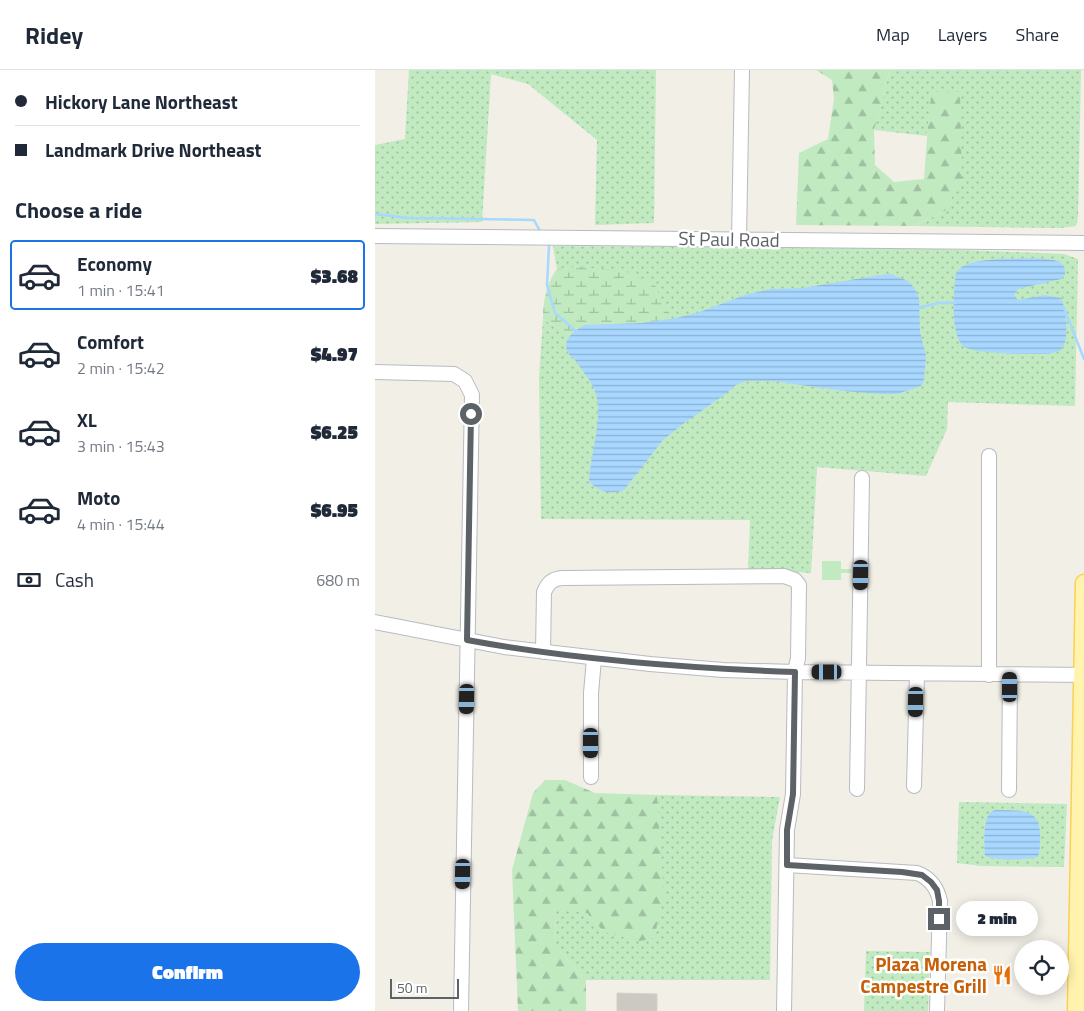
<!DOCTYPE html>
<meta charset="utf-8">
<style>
body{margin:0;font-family:"Titillium Web",sans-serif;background:#f6f6f7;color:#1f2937;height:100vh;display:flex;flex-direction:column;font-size:19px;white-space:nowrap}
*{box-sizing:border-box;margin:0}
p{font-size:16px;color:#747a83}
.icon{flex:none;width:28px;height:28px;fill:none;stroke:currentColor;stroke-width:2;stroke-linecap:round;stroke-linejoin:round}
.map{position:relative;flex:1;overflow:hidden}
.drawer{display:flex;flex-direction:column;background:#fff;width:375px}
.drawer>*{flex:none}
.top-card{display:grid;align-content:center;height:110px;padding:0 15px;background:#fff}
.controls{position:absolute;left:639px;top:870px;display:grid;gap:10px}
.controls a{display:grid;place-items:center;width:55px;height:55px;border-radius:50%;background:#fff;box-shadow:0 2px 12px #0003;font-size:25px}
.scale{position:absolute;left:15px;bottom:12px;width:69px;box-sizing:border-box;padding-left:5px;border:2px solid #5d6267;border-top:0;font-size:14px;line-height:18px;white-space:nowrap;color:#5d6267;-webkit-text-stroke:4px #fff;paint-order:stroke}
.end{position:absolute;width:22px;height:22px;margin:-11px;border:6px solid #5d6267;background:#fff;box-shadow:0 0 0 2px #fff}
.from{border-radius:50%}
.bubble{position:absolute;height:35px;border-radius:18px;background:#fff;box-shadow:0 2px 12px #0003;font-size:16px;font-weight:800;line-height:35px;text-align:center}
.car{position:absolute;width:15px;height:30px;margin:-15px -8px;border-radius:6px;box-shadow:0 0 4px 1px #0007;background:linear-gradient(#222 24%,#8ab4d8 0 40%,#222 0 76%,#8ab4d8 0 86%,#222 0)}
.top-card b{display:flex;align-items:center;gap:18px;height:48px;font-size:19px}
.top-card b+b{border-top:1px solid #e0e1e3}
.top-card i{width:12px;height:12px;background:#1f2937}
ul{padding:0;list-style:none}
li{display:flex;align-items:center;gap:15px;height:70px;margin:0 10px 8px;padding:0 5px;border:2px solid transparent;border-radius:5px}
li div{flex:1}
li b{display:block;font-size:19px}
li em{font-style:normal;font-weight:800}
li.on{border-color:#1a73e8}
li>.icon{width:45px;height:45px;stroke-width:1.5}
h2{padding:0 15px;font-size:22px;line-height:60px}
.pay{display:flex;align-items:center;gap:12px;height:55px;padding:0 15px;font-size:19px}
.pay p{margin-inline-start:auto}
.action{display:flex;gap:10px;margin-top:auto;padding:10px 15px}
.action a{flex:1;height:58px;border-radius:30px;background:#1a73e8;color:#fff;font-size:20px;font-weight:800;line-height:58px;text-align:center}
header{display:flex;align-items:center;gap:30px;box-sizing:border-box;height:70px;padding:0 25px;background:#fff;border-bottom:1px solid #e0e1e3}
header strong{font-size:24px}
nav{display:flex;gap:28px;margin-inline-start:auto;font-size:18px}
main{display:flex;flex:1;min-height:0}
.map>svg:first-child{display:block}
.grass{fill:url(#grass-dots)}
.forest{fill:url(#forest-firs)}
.wetland{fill:url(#wetland-marsh)}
.park{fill:#c1eac1}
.water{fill:url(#water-rules)}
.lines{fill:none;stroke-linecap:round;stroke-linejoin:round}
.stream{stroke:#a8d7ff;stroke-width:2.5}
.building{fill:#ccc9c3;stroke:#d6d1c3}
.minor-casing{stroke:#b8bbc0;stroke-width:16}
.major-casing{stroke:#fdd053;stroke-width:19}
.minor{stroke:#fff;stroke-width:14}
.major{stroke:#fff3ad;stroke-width:16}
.route{stroke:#5d6267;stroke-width:6}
.labels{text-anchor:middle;stroke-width:5;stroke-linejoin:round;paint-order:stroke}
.street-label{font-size:19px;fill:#5d6267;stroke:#fff}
.food-label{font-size:19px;font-weight:bold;fill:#c56008;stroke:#fff;text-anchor:end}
</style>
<header>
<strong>Ridey</strong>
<nav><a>Map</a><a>Layers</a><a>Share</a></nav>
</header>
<main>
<section class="drawer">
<div class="top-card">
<b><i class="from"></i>Hickory Lane Northeast</b>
<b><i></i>Landmark Drive Northeast</b>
</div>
<h2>Choose a ride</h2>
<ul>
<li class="on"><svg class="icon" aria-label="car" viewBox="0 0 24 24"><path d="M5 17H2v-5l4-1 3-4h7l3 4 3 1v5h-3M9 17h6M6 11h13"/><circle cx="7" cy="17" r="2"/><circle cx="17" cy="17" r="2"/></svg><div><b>Economy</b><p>1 min · 15:41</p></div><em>$3.68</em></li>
<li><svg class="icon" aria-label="car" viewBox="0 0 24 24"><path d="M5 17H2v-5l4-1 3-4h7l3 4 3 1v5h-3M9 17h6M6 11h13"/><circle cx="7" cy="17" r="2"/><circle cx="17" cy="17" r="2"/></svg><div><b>Comfort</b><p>2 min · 15:42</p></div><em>$4.97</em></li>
<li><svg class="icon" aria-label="car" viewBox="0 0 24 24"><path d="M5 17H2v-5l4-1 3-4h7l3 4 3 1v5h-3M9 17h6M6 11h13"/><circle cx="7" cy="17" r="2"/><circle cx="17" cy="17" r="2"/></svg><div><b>XL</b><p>3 min · 15:43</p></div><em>$6.25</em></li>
<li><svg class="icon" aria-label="car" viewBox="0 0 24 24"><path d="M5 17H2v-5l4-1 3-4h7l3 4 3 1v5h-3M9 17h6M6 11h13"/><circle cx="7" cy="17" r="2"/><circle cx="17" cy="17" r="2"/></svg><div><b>Moto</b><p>4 min · 15:44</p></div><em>$6.95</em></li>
</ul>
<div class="pay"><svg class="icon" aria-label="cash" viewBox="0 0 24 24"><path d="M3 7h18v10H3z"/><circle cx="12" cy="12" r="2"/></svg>Cash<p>680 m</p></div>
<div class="action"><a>Confirm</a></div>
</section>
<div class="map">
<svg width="709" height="941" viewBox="0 0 709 941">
<defs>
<pattern id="grass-dots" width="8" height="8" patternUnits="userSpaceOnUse" patternTransform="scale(1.25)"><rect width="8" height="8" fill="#c1eac1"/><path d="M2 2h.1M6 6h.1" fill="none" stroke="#a0c1a1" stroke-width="1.8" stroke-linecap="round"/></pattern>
<pattern id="forest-firs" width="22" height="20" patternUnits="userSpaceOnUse" patternTransform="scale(1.25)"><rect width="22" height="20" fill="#c1eac1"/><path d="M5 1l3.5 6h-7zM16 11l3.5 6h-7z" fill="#a0c1a1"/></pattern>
<pattern id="wetland-marsh" width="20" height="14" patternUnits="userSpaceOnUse" patternTransform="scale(1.25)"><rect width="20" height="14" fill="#c1eac1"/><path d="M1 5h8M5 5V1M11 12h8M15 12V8" fill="none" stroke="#a0c1a1"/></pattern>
<pattern id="water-rules" width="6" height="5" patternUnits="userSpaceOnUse" patternTransform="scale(1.25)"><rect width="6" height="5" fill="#a8d7ff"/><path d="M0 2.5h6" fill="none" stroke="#8cb2d2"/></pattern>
</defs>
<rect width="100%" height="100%" fill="#f1efe6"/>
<!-- grass -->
<path class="grass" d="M34 0H281L279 153 220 155 222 70 153 14 116 4 107 152 0 154V75L30 69Z
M515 0H706L703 147 701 156 686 158 539 156 570 141 557 23 552 66 499 60Z
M178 176 539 178 689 184 703 189 700 336 573 332 572 359 551 406 442 397 436 503 373 499 375 450 166 449 164 307 168 249 195 265C213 250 243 255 265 253 273 253 281 251 289 250L205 197 182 199Z
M282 725 405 727 397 770 395 910H211L180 876 181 837 212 843 229 862 284 760Z
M584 732 692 734 689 797 606 796 582 793Z
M491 881 555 882 553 941H489Z"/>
<!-- forest -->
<path class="forest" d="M441 0H515L499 60 500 95 519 112 549 109 554 41 557 22H585L587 108 570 141 539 156 421 155 424 83 453 69 459 29 457 10Z
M170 710H190L220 723 282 725 289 827 279 868 265 871 229 862 212 843 181 838 180 876 211 910V941H143L137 800 158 723Z"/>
<!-- wetland -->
<path class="wetland" d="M205 197 250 201 280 215 293 245 289 250C281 251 273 253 265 253 243 255 213 250 195 265L168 249C168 232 171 214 182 199Z"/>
<!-- park -->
<path class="park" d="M447 491H466V499H476V503H466V510H447Z"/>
<!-- water -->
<path class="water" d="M623 189C636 189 676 186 686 193 690 196 690 200 690 204L686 209 643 219 639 225 643 230 670 225 686 228C691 238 694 267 688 277 685 282 679 282 674 284 658 284 595 285 587 275 575 261 579 219 581 203 590 190 609 191 623 189Z
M516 204 533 211 540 219 544 228 545 262 551 286 549 310 546 316 522 324H506L469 321 397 311H371L361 315 349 325 308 354 288 370 249 420C235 425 224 422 214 411 215 386 230 342 219 319 215 309 206 299 200 290 198 288 193 284 192 281 188 268 200 260 210 255L266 253 301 248 322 243 370 225 395 219 428 218 505 205Z
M622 740C645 741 666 737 665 767 665 774 665 780 663 787 651 790 621 791 610 786 609 778 608 749 615 743 617 741 619 740 622 740Z"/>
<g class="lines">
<!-- stream -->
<path class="stream" d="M0 144 34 148 159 150 166 163
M172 172 174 176 172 215 180 243 202 262
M542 238 564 233H581
M689 238 709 289"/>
</g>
<!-- building -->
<path class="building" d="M242 923 282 924V941H242Z"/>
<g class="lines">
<defs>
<path id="minor" d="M0 166 709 173
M364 170 367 0
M0 302 79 304 90 311 97 325 86 941
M614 386V605
M0 552 129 577 275 594 348 600 420 602 709 605
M168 582 169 522C173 513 177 509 187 508L409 506 420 510 424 515 423 588 420 602 418 724 412 760 409 941
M216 707V623L219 589
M539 716 542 603
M482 719 487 408
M634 720 635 605
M412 795 542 803C555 808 562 817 565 831L562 941"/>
<path id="major" d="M701 941 709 513"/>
</defs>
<!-- minor casing -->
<use href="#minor" class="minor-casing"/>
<!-- major casing -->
<use href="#major" class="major-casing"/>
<!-- minor -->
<use href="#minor" class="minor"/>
<!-- major -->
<use href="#major" class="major"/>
</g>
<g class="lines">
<!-- route -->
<path class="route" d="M96 344 92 570C201 590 310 598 420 602L418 724 412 760V795L527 802 547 805 556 812 562 820 564 831V849"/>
</g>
<!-- icons -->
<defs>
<symbol id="restaurant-bare" viewBox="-9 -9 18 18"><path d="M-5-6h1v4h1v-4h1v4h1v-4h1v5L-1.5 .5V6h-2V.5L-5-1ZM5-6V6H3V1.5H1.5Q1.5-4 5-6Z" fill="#e8710a" stroke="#fff" stroke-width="2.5" paint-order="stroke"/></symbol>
</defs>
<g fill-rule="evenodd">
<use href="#restaurant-bare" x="613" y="891" width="28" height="28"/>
</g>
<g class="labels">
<!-- street labels -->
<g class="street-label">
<text transform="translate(354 169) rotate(1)" y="7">St Paul Road</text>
</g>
<!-- food labels -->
<g class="food-label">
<text x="612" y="901">Plaza Morena<tspan x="612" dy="22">Campestre Grill</tspan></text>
</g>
</g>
</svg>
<div class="controls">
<a><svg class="icon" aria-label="locate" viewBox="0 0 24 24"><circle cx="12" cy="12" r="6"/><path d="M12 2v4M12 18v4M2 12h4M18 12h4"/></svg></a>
</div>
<div class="scale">50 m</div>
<i class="end from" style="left:96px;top:344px"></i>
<i class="end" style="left:564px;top:849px"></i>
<div class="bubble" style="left:581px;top:831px;width:82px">2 min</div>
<i class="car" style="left:486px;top:505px;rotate:181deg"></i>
<i class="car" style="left:452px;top:602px;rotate:270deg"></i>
<i class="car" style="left:635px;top:617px;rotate:0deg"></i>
<i class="car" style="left:92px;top:629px;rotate:181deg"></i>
<i class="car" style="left:541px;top:632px;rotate:181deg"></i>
<i class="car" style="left:216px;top:673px;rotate:180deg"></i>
<i class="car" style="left:88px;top:804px;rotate:181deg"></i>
</div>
</main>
